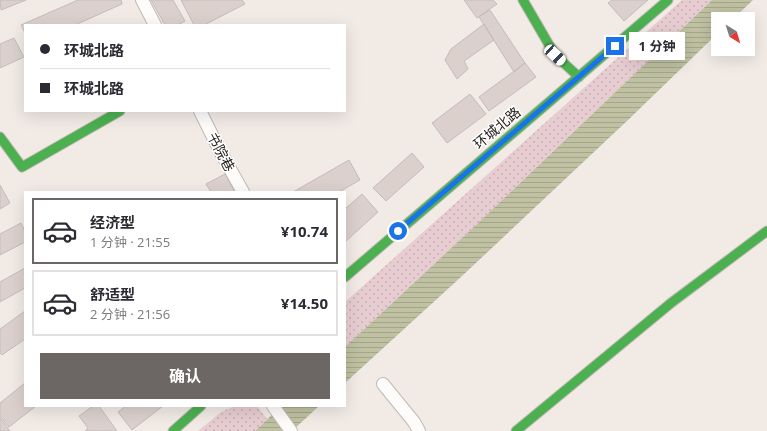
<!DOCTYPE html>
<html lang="zh">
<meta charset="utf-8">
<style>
body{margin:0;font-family:"Open Sans","Noto Sans SC",sans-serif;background:#f2f2f3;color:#2b2b33;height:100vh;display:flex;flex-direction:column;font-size:15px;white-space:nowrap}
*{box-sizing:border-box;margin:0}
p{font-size:13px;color:#7c7c81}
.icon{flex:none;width:22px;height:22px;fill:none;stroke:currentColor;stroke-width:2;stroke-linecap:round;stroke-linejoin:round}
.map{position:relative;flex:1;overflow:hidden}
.details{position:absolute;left:24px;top:191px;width:322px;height:216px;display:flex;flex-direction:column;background:#fff;border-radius:0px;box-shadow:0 4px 16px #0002}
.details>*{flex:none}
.banner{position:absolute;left:24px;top:24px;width:322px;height:88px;border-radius:0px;box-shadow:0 4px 16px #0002;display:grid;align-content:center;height:88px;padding:0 16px;background:#fff}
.needle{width:26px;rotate:142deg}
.buttons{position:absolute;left:711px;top:12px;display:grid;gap:8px}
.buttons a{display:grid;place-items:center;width:44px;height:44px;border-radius:0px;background:#fff;box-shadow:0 4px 16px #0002;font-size:20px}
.end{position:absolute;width:18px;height:18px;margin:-9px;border:5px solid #1a73e8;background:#fff;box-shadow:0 0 0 2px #fff}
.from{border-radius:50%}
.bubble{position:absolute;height:28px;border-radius:0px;background:#fff;box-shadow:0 4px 16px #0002;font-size:13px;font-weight:700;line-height:28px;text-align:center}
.car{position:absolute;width:12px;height:24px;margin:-12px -6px;border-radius:5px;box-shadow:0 0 3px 1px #0007;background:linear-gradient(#fff 24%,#345 0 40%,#fff 0 76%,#345 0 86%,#fff 0)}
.banner b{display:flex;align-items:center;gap:14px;height:38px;font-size:15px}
.banner b+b{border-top:1px solid #e1e1e2}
.banner i{width:10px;height:10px;background:#2b2b33}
ul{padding:7px 0 0;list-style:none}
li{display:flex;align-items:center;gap:12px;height:66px;margin:0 8px 6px;padding:0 8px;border:2px solid #e1e1e2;border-radius:0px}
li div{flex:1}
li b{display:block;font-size:15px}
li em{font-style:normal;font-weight:700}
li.active{border-color:#6c6764}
li>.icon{width:36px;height:36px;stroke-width:1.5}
.primary-button{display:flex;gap:8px;margin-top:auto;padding:8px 16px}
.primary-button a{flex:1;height:46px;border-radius:0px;background:#6c6764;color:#fff;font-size:16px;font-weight:700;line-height:46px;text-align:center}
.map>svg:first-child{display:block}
.green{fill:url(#green-dots)}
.water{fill:url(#water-rules)}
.building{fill:#dbd0cc;stroke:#c3bdbb}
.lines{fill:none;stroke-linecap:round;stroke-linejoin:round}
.street-casing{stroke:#bfbab6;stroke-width:14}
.fast-casing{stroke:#bfbab6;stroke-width:11}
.street{stroke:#fdfcfb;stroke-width:12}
.fast{stroke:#4caf50;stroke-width:9}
.route{stroke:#1a73e8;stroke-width:5}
.labels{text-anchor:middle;stroke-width:3;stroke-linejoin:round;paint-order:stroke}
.street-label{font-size:14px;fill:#25211e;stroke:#fff}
</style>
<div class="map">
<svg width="767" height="431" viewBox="0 0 767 431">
<defs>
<pattern id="green-dots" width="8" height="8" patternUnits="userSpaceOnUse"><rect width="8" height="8" fill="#e7cdd1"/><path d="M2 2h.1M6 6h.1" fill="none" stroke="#c6b0b3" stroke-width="1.8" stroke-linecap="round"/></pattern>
<pattern id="water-rules" width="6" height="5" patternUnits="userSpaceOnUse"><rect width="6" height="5" fill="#bfc1a2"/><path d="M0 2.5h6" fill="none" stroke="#a4a68b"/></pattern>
</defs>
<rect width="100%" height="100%" fill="#f1eae5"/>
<!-- green -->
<path class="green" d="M682 0H712L476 225 345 347V302Z
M235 406H257L267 419 255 431H198L221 412Z"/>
<!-- water -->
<path class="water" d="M712 0H753L733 19H718V33L628 120 462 276 345 383V347L476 225Z
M281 406H319L292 431H255Z"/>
<!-- building -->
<path class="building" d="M0 0H26L1 10Z
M78 0H121L122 4 75 25H25V33L21 25Z
M151 0H173L185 21 178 25H165Z
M181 0H242L245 4 204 25H194Z
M464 0H493L497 4 477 18Z
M612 0H648L624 21 608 3Z
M490 10 525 63 514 72 479 17Z
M484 24 494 40 464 61 468 69 457 79 445 60 451 49Z
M14 38 24 57 0 68V44Z
M525 63 536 77 489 111 479 97Z
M470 94 486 114 447 143 432 123Z
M412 153 424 167 386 201 373 188Z
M349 160 360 180 339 192H293Z
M225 174 235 192H211L206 184Z
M0 185 10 203 0 209Z
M362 194 378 212 345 242V209Z
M21 223 25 231V242L0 255V234Z
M25 268V288L0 302V282Z
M25 311V339L2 355 0 353V329Z
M25 383V406H36L9 427 0 416V403Z
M93 406H99L117 431H85L88 428 79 416Z
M126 406H163L132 430 118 412Z
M0 418 10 431H0Z"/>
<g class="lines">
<defs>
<path id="street" d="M142 0 155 25
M200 111 220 151 243 192
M383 384 414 422 419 431
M273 406 291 431"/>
<path id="fast" d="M523 0 555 55 579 77
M0 137 22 167 120 111
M345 277 668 0
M173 431 201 406
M516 431 671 303 767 231"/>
</defs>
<!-- street casing -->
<use href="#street" class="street-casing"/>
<!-- fast casing -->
<use href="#fast" class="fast-casing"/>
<!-- street -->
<use href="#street" class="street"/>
<!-- fast -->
<use href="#fast" class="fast"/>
</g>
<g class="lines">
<!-- route -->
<path class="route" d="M398 231 615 46"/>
</g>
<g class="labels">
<!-- street labels -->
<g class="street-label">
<text transform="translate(497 128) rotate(-40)" y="5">环城北路</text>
<text transform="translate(221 152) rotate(62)" y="5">书院巷</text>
</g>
</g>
</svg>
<div class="buttons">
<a><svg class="needle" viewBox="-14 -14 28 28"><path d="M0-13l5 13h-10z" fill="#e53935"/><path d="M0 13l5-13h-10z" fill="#7c7c81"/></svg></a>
</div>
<i class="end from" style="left:398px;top:231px"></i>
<i class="end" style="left:615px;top:46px"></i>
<div class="bubble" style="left:629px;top:32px;width:56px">1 分钟</div>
<i class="car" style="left:555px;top:55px;rotate:133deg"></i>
<div class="banner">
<b><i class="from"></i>环城北路</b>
<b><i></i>环城北路</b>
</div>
<section class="details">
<ul>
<li class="active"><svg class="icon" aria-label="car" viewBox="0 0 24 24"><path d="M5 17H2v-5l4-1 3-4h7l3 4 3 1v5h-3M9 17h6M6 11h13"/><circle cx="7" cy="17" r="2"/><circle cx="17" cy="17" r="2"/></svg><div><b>经济型</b><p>1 分钟 · 21:55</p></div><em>¥10.74</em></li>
<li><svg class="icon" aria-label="car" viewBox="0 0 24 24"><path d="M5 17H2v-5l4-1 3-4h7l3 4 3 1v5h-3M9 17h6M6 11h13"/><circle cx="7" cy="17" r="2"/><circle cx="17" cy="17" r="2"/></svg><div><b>舒适型</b><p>2 分钟 · 21:56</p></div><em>¥14.50</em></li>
</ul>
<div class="primary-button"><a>确认</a></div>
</section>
</div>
